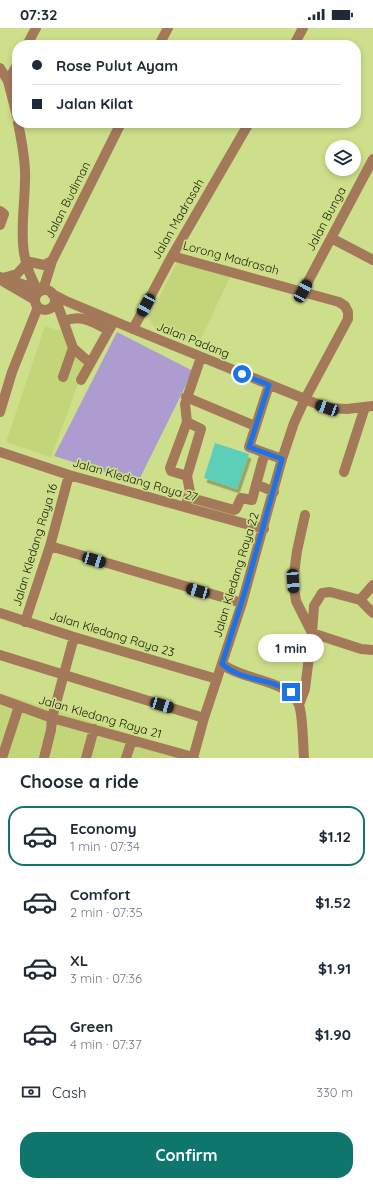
<!DOCTYPE html>
<meta charset="utf-8">
<style>
body{margin:0;font-family:Quicksand,sans-serif;background:#f6f6f7;color:#1f2937;height:100vh;display:flex;flex-direction:column;font-size:15px;white-space:nowrap}
*{box-sizing:border-box;margin:0}
p{font-size:13px;color:#747a83}
.icon{flex:none;width:22px;height:22px;fill:none;stroke:currentColor;stroke-width:2;stroke-linecap:round;stroke-linejoin:round}
.map{position:relative;height:730px;overflow:hidden}
.drawer{display:flex;flex-direction:column;background:#fff;flex:1}
.drawer>*{flex:none}
.top-card{position:absolute;left:12px;top:12px;width:349px;height:88px;border-radius:16px;box-shadow:0 2px 6px #0003;display:grid;align-content:center;height:88px;padding:0 20px;background:#fff}
.fabs{position:absolute;left:325px;top:112px;display:grid;gap:8px}
.fabs a{display:grid;place-items:center;width:36px;height:36px;border-radius:50%;background:#fff;box-shadow:0 2px 6px #0003;font-size:20px}
.end{position:absolute;width:18px;height:18px;margin:-9px;border:5px solid #1a73e8;background:#fff;box-shadow:0 0 0 2px #fff}
.from{border-radius:50%}
.bubble{position:absolute;height:28px;border-radius:14px;background:#fff;box-shadow:0 2px 6px #0003;font-size:13px;font-weight:800;line-height:28px;text-align:center}
.car{position:absolute;width:12px;height:24px;margin:-12px -6px;border-radius:5px;box-shadow:0 0 3px 1px #0007;background:linear-gradient(#222 24%,#8ab4d8 0 40%,#222 0 76%,#8ab4d8 0 86%,#222 0)}
.top-card b{display:flex;align-items:center;gap:14px;height:38px;font-size:15px}
.top-card b+b{border-top:1px solid #e0e1e3}
.top-card i{width:10px;height:10px;background:#1f2937}
ul{padding:0;list-style:none}
li{display:flex;align-items:center;gap:12px;height:60px;margin:0 8px 6px;padding:0 12px;border:2px solid transparent;border-radius:16px}
li div{flex:1}
li b{display:block;font-size:15px}
li em{font-style:normal;font-weight:800}
li.on{border-color:#0f766e}
li>.icon{width:36px;height:36px;stroke-width:1.5}
h2{padding:0 20px;font-size:18px;line-height:48px}
.pay{display:flex;align-items:center;gap:10px;height:44px;padding:0 20px;font-size:15px}
.pay p{margin-inline-start:auto}
.action{display:flex;gap:8px;margin-top:auto;padding:8px 20px}
.action a{flex:1;height:46px;border-radius:16px;background:#0f766e;color:#fff;font-size:16px;font-weight:800;line-height:46px;text-align:center}
.status{display:flex;justify-content:space-between;align-items:center;height:28px;padding:0 20px;background:#fff;direction:ltr}
.status svg{height:11px;fill:currentColor}
.map>svg:first-child{display:block}
.built{fill:#c3d579}
.garden{fill:#ac9cd0}
.building{fill:#5dceb7;filter:url(#shadow)}
.lines{fill:none;stroke-linecap:round;stroke-linejoin:round}
.minor{stroke:#a3795a;stroke-width:10}
.route{stroke:#1a73e8;stroke-width:5}
.labels{text-anchor:middle;stroke-width:3.5;stroke-linejoin:round;paint-order:stroke}
.street-label{font-size:12px;fill:#151a00;stroke:#cedf8b}
</style>
<div class="status"><b>07:32</b><svg viewBox="0 0 49 12"><path d="M0 12V9h3v3zM5 12V6h3v6zM10 12V3h3v9zM15 12V0h3v12zM26 1h20v11H26zM47 4h2v5h-2z"/></svg></div>
<div class="map">
<svg width="373" height="730" viewBox="0 0 373 730">
<defs>
<filter id="shadow"><feDropShadow dx="2.5" dy="4.5" stdDeviation="0" flood-color="#0004"/></filter>
</defs>
<rect width="100%" height="100%" fill="#cedf8b"/>
<!-- built -->
<path class="built" d="M178 232 231 247 199 315 155 300 149 290Z
M45 298 68 305 84 340 51 429 6 414Z
M0 665 200 728 199 730H0Z"/>
<!-- garden -->
<path class="garden" d="M117 304 193 343 138 454 54 428Z"/>
<!-- building -->
<path class="building" d="M215 415 249 426 237 461 204 450Z"/>
<g class="lines">
<!-- minor -->
<path class="minor" d="M27 17 36 0
M159 17 168 0
M294 17 303 0
M0 40 8 53 17 88
M8 53 17 37
M18 95C22 114 26 134 25 153 24 195 15 226 39 264
M0 183 4 186 0 197
M331 210 373 232
M172 228 339 274 345 278 348 284V291L305 371 294 395 282 431 242 575 204 690 193 730
M30 234 44 237 52 233
M0 249 28 258 37 265
M3 250 17 246 26 236
M4 254 35 272
M43 262 52 233 121 95
M35 272a10 10 0 1 1 20 0a10 10 0 1 1-20 0Z
M303 263 373 131
M52 266 66 273 133 301 327 380 347 381 373 378
M58 278 73 320 90 335
M64 293C83 286 91 294 109 302
M133 301 172 228 249 95
M63 349 73 320
M81 352 114 293
M269 357 249 419 282 431
M186 369 255 398
M0 384 12 344 38 279
M0 424 69 447 264 501
M344 444 365 379
M187 448 171 443 170 440 187 394 185 376 201 329
M256 456 274 464
M188 469 234 482 236 481 241 470 252 472 263 431
M186 476 190 464 187 448 201 401 187 394
M50 518 242 575
M360 572 373 557
M0 585 74 609 217 651
M373 585 360 572 330 564 322 565 314 578 312 605 361 621 373 622
M25 594 50 518 69 447
M0 627 204 690
M222 636C243 653 289 651 299 677 303 688 303 717 304 730
M0 671 52 690 193 729
M299 677 305 661 312 605 296 573 293 553 297 523 305 487
M2 730 19 678
M44 730 51 702 52 690 74 609
M86 730 94 701
M126 730 132 712"/>
</g>
<g class="lines">
<!-- route -->
<path class="route" d="M242 346 269 357 249 419 282 431 246 560 222 636C237 649 255 650 274 656 280 658 285 661 291 664"/>
</g>
<g class="labels">
<!-- street labels -->
<g class="street-label">
<text transform="translate(68 172) rotate(-63)" y="4">Jalan Budiman</text>
<text transform="translate(178 191) rotate(-60)" y="4">Jalan Madrasah</text>
<text transform="translate(326 191) rotate(-62)" y="4">Jalan Bunga</text>
<text transform="translate(231 230) rotate(15)" y="4">Lorong Madrasah</text>
<text transform="translate(193 312) rotate(22)" y="4">Jalan Padang</text>
<text transform="translate(135 452) rotate(16)" y="4">Jalan Kledang Raya 27</text>
<text transform="translate(35 517) rotate(-73)" y="4">Jalan Kledang Raya 16</text>
<text transform="translate(236 547) rotate(-73)" y="4">Jalan Kledang Raya 22</text>
<text transform="translate(112 606) rotate(17)" y="4">Jalan Kledang Raya 23</text>
<text transform="translate(100 689) rotate(16)" y="4">Jalan Kledang Raya 21</text>
</g>
</g>
</svg>
<div class="fabs">
<a><svg class="icon" aria-label="layers" viewBox="0 0 24 24"><path d="M12 4l9 5-9 5-9-5zM3 14l9 5 9-5"/></svg></a>
</div>
<i class="end from" style="left:242px;top:346px"></i>
<i class="end" style="left:291px;top:664px"></i>
<div class="bubble" style="left:258px;top:606px;width:66px">1 min</div>
<i class="car" style="left:303px;top:263px;rotate:28deg"></i>
<i class="car" style="left:146px;top:277px;rotate:208deg"></i>
<i class="car" style="left:327px;top:380px;rotate:290deg"></i>
<i class="car" style="left:94px;top:532px;rotate:107deg"></i>
<i class="car" style="left:293px;top:553px;rotate:176deg"></i>
<i class="car" style="left:198px;top:563px;rotate:286deg"></i>
<i class="car" style="left:162px;top:677px;rotate:107deg"></i>
<div class="top-card">
<b><i class="from"></i>Rose Pulut Ayam</b>
<b><i></i>Jalan Kilat</b>
</div>
</div>
<section class="drawer">
<h2>Choose a ride</h2>
<ul>
<li class="on"><svg class="icon" aria-label="car" viewBox="0 0 24 24"><path d="M5 17H2v-5l4-1 3-4h7l3 4 3 1v5h-3M9 17h6M6 11h13"/><circle cx="7" cy="17" r="2"/><circle cx="17" cy="17" r="2"/></svg><div><b>Economy</b><p>1 min · 07:34</p></div><em>$1.12</em></li>
<li><svg class="icon" aria-label="car" viewBox="0 0 24 24"><path d="M5 17H2v-5l4-1 3-4h7l3 4 3 1v5h-3M9 17h6M6 11h13"/><circle cx="7" cy="17" r="2"/><circle cx="17" cy="17" r="2"/></svg><div><b>Comfort</b><p>2 min · 07:35</p></div><em>$1.52</em></li>
<li><svg class="icon" aria-label="car" viewBox="0 0 24 24"><path d="M5 17H2v-5l4-1 3-4h7l3 4 3 1v5h-3M9 17h6M6 11h13"/><circle cx="7" cy="17" r="2"/><circle cx="17" cy="17" r="2"/></svg><div><b>XL</b><p>3 min · 07:36</p></div><em>$1.91</em></li>
<li><svg class="icon" aria-label="car" viewBox="0 0 24 24"><path d="M5 17H2v-5l4-1 3-4h7l3 4 3 1v5h-3M9 17h6M6 11h13"/><circle cx="7" cy="17" r="2"/><circle cx="17" cy="17" r="2"/></svg><div><b>Green</b><p>4 min · 07:37</p></div><em>$1.90</em></li>
</ul>
<div class="pay"><svg class="icon" aria-label="cash" viewBox="0 0 24 24"><path d="M3 7h18v10H3z"/><circle cx="12" cy="12" r="2"/></svg>Cash<p>330 m</p></div>
<div class="action"><a>Confirm</a></div>
</section>
